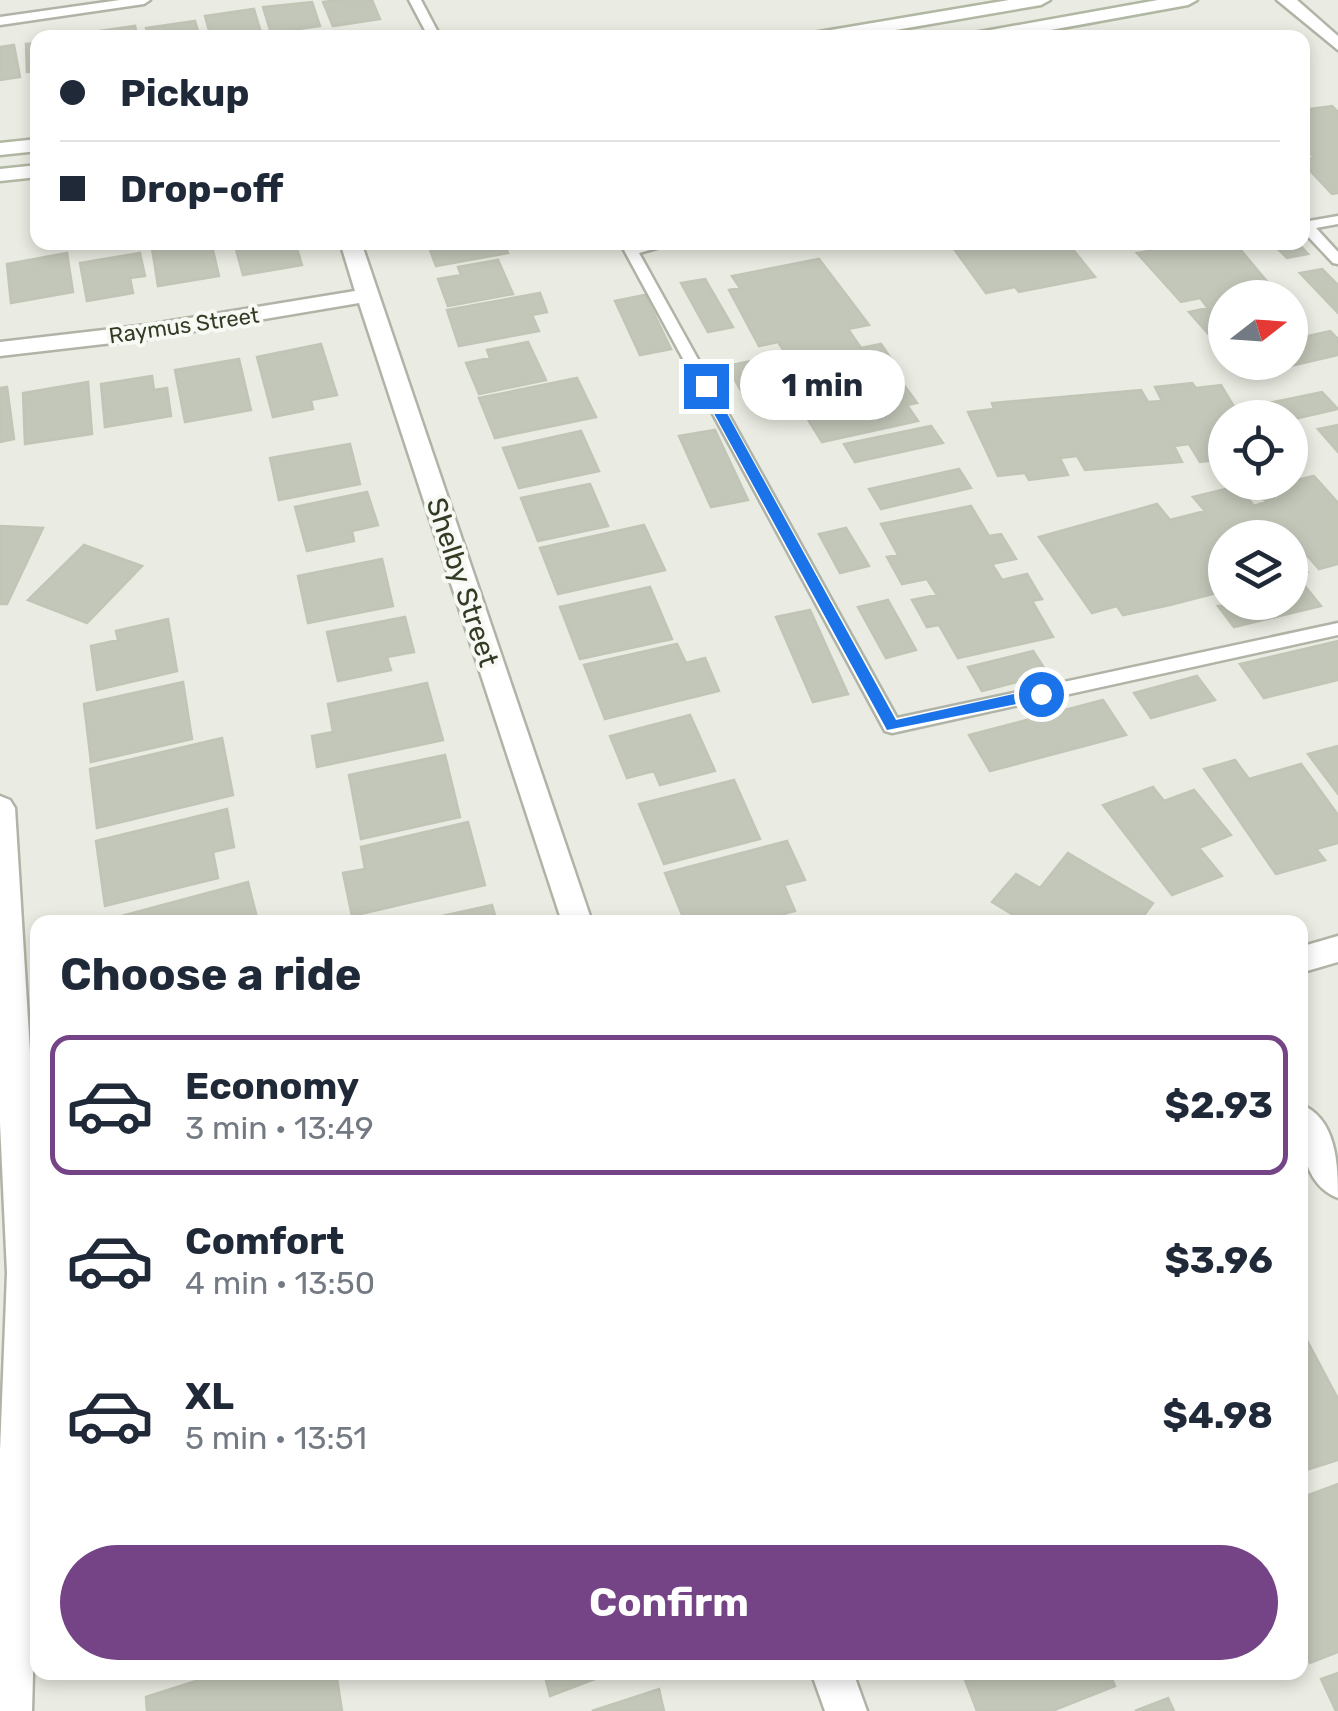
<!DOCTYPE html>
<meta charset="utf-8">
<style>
body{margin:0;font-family:Rubik,sans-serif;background:#f2f2f3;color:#1f2937;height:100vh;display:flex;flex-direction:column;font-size:38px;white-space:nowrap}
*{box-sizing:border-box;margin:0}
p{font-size:32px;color:#747a83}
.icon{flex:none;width:55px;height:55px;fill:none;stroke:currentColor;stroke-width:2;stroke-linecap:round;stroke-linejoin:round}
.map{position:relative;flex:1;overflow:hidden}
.sheet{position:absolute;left:30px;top:915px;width:1278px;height:765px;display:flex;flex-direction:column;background:#fff;border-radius:20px;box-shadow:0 5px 15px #0003}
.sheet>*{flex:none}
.guide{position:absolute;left:30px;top:30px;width:1280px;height:220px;border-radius:20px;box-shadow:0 5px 15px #0003;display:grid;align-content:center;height:220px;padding:0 30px;background:#fff}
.needle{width:65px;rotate:73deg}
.controls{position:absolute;left:1208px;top:280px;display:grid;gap:20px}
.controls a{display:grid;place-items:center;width:100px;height:100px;border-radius:50%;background:#fff;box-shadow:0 5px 15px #0003;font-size:50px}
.end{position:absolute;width:45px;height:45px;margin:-22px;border:12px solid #1a73e8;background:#fff;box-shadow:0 0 0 5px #fff}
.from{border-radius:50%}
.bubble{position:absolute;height:70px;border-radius:35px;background:#fff;box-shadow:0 5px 15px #0003;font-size:32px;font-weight:700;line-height:70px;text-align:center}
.guide b{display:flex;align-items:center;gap:35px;height:95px;font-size:38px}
.guide b+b{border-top:2px solid #e0e1e3}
.guide i{width:25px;height:25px;background:#1f2937}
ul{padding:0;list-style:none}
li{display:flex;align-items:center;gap:30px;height:140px;margin:0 20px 15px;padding:0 10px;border:5px solid transparent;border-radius:20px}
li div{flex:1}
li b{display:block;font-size:38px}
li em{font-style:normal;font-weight:700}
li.selected{border-color:#754487}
li>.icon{width:90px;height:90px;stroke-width:1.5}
h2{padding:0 30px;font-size:45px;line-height:120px}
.cta{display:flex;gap:20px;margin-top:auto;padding:20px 30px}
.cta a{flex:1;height:115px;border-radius:60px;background:#754487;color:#fff;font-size:40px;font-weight:700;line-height:115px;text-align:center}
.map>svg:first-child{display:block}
.building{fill:#c2c7b9;stroke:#c1c5b6;stroke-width:2.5}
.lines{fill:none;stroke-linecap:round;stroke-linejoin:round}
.service-casing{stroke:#afb4a6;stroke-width:5}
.minor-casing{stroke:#afb4a6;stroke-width:5}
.secondary-casing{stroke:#b0b7a2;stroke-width:5}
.service{fill:#fff;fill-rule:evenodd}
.minor{fill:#fff;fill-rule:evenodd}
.secondary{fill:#fff;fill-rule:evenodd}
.route{fill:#1a73e8}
.labels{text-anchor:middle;stroke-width:8;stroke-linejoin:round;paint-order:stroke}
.far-street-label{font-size:22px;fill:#323c24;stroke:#f8f9f4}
.street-label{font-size:28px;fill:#323c24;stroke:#f8f9f4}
</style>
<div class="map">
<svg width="1338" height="1711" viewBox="0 0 1338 1711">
<rect width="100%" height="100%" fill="#eaece3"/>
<!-- building -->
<path class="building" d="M338 0H372L380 19 333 26 323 2Z
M312 2 320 26 271 33 263 7Z
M254 9 262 36 211 38 205 16Z
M195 21 200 38H148L146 28Z
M135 26 138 38H86L85 33Z
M38 43V71L27 72 26 44Z
M14 45 20 77 0 80V47Z
M1332 106 1338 112V193L1332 194 1302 162V159L1314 157 1302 146V110Z
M151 242H211L219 276 158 286Z
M234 242H295L302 265 243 275Z
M427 242H503L508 253 436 266Z
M949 242H1067L1095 277 1019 292 1015 287 986 293Z
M1149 242H1234L1270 285 1255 288 1262 296 1283 292 1288 298H1225V345L1220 347 1189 312 1208 308 1200 298 1181 302 1137 253 1155 250Z
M1271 242H1297L1308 254 1287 258Z
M67 253 73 292 11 303 7 264Z
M140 253 145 276 130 278 133 293 87 301 80 263Z
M819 259 869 325 848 329 861 348 881 344 900 372 875 378 880 385 901 381 917 403 907 405 918 421 822 442 794 397 789 398 769 365 790 360 778 342 759 346 729 290 740 288 732 276Z
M498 260 513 294 448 306 438 279 461 275 458 267Z
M1322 269 1338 285V313L1300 273Z
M705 279 733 327 708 332 681 283Z
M540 293 547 312 532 315 539 331 459 346 447 310Z
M645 295 671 349 640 355 615 301Z
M1330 331 1338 339V355L1243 377 1231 362H1290V340Z
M528 342 546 380 479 394 466 363 490 358 487 350Z
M321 344 337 395 311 400 313 409 273 417 257 357Z
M239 359 251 410 185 422 175 370Z
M751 361 774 397 748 403 727 366Z
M152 376 154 390 167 388 171 416 105 427 101 384Z
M577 378 596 417 495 438 479 398Z
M88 382 92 434 25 444 23 393Z
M1192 383 1196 388 1221 385 1241 418H1225V459L1200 462 1189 444 1174 446 1182 462 1085 470 1077 456 1060 458 1068 475 1029 480 1025 473 998 476 968 412 994 409 992 403 1141 390 1148 402 1162 401 1155 387Z
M7 387 14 439 0 442V388Z
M1322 392 1338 409 1290 420 1281 418 1269 403Z
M1338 425V452L1318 429Z
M931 426 943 443 855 462 844 444Z
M715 430 748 500 711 507 679 436Z
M581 431 599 471 519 488 503 448Z
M350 444 360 484 279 500 270 458Z
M959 469 971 488 881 509 869 489Z
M1314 476 1338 503V564L1319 569 1303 551 1291 554 1307 572 1290 576V538H1225V572L1211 575 1224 591 1170 605 1123 615 1117 606 1092 613 1039 537 1157 504 1170 520 1205 511 1193 497 1238 486 1254 506 1266 502 1255 490Z
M590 484 608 526 538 541 521 498Z
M367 492 378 525 352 531 354 541 307 551 295 507Z
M971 506 989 536 1001 534 1016 559 992 564 1002 580 1027 574 1042 599 1032 601 1053 637 958 658 939 625 927 627 912 600 937 595 927 579 902 584 887 557 898 555 881 524Z
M644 525 665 570 558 594 540 548Z
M0 526 43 528 7 604H0Z
M846 528 869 566 840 573 819 534Z
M84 545 142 566 87 623 28 600Z
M382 559 393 606 308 623 298 576Z
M1304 585 1321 606 1234 627 1218 606 1290 602V589Z
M650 587 672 639 580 659 560 607Z
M888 600 916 650 886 658 858 607Z
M810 610 848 694 813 702 776 617Z
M405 617 414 652 387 657 391 670 338 681 327 632Z
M168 619 177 671 97 690 91 646 118 640 116 631Z
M1338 641V680L1264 698 1240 664Z
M677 644 686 663 705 658 719 691 605 719 584 665Z
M1033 651 1048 674 982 691 968 667Z
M1197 676 1215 700 1151 718 1134 693Z
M183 682 192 739 91 762 84 704Z
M427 683 443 740 317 767 312 736 333 732 328 704Z
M1103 700 1126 735 990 771 969 735Z
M690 715 715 771 660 785 654 771 627 778 610 736Z
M222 738 233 795 97 828 90 769Z
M1338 746V794L1308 754Z
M445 755 460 817 361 839 349 775Z
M1235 760 1249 779 1301 764 1338 815V843L1316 849 1325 860 1276 874 1204 769Z
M734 780 760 839 664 864 639 804Z
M1153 787 1164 801 1194 790 1231 835 1199 848 1222 876 1172 895 1103 805Z
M227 809 234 847 213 852 218 878 105 906 96 841Z
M468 822 485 885 352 916 343 873 365 869 361 847Z
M787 841 805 880 784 885 795 911 754 922H685L665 873Z
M1068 853 1153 903 1139 922H1025L992 902 1016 874 1040 888Z
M248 882 258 922H103V921Z
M492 905 497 922H415Z
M1301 1329 1338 1399V1460L1300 1472Z
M1338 1484V1652L1310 1663 1300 1642V1498Z
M224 1672H336L342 1711H147L146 1697Z
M544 1672H613L550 1696Z
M962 1672H1109L1115 1686 1052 1711H977Z
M1338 1673V1711H1336L1321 1679Z
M659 1689 664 1711H592Z
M1168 1698 1174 1711H1135Z"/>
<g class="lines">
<defs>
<path id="service" d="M120 0H150L144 4 0 25V17Z
M409 0H421L441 38H429Z
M1338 216V224L1316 228 1338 252V264L1333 263 1302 230V219L1309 221Z
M647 242H678L639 253 897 718 1338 623V635L892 733 885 731 624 250Z"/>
<path id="minor" d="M1277 0H1297L1338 36V50Z
M340 242H361L592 922H562L359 303 147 339 0 356V342L147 325 355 291Z
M0 796 10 800 15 808 38 1182V1496L32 1711H0V1451L7 1273 0 1123Z
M1338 936V962L1300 973V947Z
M1300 1104C1337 1118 1338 1165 1338 1198 1301 1184 1300 1137 1300 1104Z
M811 1672H853L867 1711H825Z"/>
<path id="secondary" d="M1009 0H1050L1041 5 849 38H804L813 33Z
M1158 0H1197L1188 5 1007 38H965L974 33Z
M38 139V151L0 155V143Z
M38 165V177L0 181V169Z"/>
</defs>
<!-- service casing -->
<use href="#service" class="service-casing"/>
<!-- minor casing -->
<use href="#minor" class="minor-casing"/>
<!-- secondary casing -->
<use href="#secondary" class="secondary-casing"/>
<!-- service -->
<use href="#service" class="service"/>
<!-- minor -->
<use href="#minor" class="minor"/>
<!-- secondary -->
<use href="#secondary" class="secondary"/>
</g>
<!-- route -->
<path class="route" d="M706 382 712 386 896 720 1041 688 1046 690V698L887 730 699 386Z"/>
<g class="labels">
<!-- far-street labels -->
<g class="far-street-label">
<text transform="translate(184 325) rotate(-8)" y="8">Raymus Street</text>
</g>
<!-- street labels -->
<g class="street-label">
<text transform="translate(463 582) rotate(72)" y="10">Shelby Street</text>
</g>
</g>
</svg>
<div class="controls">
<a><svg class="needle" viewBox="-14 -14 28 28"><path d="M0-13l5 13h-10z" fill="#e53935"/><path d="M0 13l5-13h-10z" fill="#747a83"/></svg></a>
<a><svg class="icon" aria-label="locate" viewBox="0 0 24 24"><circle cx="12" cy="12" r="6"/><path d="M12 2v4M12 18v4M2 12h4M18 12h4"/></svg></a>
<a><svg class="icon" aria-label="layers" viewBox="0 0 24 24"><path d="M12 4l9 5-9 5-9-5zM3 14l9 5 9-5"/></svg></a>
</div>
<i class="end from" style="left:1041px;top:694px"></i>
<i class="end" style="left:706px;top:386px"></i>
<div class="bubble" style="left:740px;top:350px;width:165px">1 min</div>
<div class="guide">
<b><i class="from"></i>Pickup</b>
<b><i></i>Drop-off</b>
</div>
<section class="sheet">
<h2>Choose a ride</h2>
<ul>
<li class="selected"><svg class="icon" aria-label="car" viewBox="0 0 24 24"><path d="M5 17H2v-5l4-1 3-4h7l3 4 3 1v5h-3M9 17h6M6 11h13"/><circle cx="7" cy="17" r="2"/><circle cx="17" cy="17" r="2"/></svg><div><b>Economy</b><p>3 min · 13:49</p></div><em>$2.93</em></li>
<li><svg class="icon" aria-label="car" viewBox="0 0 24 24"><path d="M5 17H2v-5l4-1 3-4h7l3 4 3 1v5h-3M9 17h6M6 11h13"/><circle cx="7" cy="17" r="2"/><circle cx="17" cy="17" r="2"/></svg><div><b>Comfort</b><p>4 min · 13:50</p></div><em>$3.96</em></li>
<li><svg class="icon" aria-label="car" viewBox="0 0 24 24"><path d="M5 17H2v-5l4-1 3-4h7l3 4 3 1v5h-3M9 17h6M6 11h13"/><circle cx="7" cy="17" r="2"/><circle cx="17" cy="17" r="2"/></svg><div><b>XL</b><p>5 min · 13:51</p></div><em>$4.98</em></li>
</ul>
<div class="cta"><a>Confirm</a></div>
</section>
</div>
